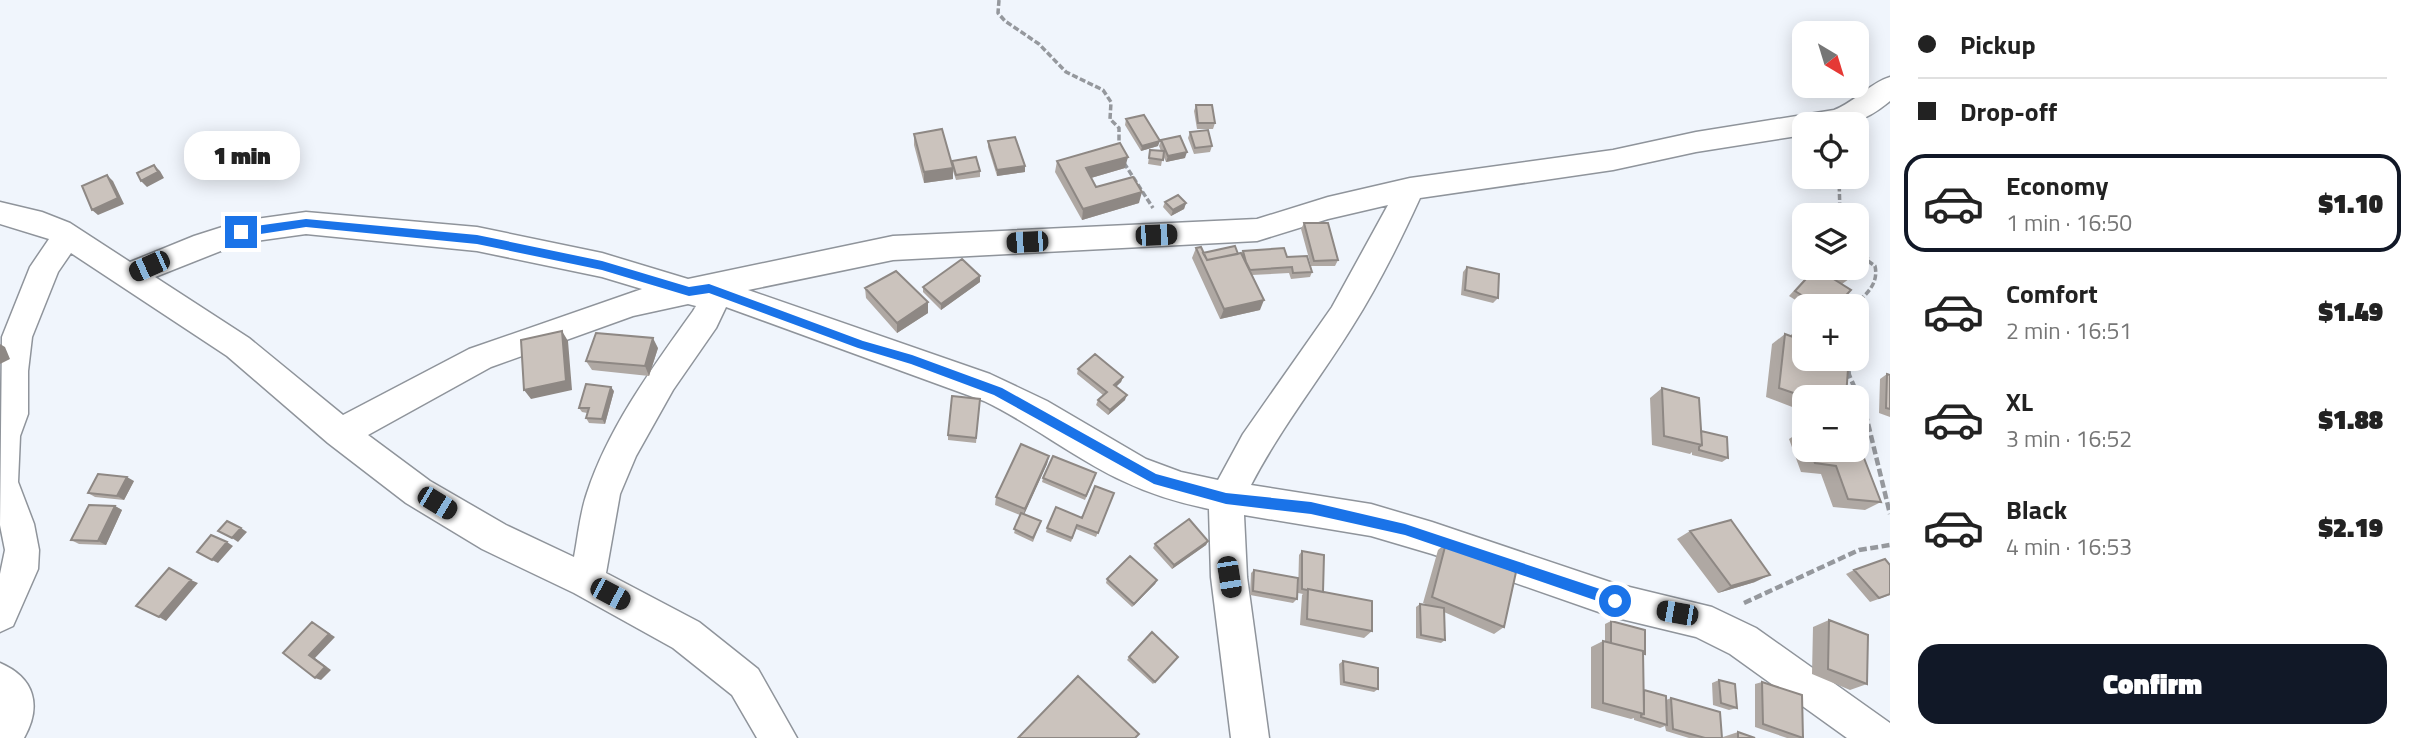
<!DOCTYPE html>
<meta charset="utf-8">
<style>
body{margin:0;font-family:"Titillium Web",sans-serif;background:#f6f6f6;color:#222;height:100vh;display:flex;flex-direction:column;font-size:26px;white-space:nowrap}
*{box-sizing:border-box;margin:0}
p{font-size:23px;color:#767676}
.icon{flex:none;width:38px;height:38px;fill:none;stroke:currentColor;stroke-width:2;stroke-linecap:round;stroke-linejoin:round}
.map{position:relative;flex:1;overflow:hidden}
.side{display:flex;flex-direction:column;background:#fff;width:525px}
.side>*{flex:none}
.banner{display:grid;align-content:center;height:154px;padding:0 28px;background:#fff}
.needle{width:46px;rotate:142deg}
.buttons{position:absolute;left:1792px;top:21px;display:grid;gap:14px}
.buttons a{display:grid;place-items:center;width:77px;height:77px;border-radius:14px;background:#fff;box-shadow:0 4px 18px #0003;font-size:35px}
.end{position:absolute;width:32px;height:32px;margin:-16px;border:9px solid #1a73e8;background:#fff;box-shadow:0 0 0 4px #fff}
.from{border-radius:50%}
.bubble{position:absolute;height:49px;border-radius:21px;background:#fff;box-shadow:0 4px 18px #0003;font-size:23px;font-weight:800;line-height:49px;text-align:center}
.car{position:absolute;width:21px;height:42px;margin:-21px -10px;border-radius:9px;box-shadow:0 0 5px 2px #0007;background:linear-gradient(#222 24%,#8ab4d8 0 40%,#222 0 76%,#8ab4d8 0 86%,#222 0)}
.banner b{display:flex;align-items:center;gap:24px;height:66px;font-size:26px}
.banner b+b{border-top:2px solid #e0e0e0}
.banner i{width:18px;height:18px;background:#222}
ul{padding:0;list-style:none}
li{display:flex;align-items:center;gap:21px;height:98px;margin:0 14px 10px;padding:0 14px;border:4px solid transparent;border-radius:21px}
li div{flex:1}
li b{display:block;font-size:26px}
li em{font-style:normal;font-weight:800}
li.on{border-color:#111827}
li>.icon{width:63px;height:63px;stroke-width:1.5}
.action{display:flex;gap:14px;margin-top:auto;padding:14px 28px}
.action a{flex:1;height:80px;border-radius:21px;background:#111827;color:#fff;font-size:28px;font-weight:800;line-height:80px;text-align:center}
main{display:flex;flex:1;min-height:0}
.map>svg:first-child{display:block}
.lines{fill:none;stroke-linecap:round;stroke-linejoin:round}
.street-casing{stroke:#8f949b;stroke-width:3}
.path-far1{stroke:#95989d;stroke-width:3.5;stroke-dasharray:6 2.5;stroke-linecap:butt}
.path{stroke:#95989d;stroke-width:4.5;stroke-dasharray:8 3.5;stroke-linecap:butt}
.street{fill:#fff;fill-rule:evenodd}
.wall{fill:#afa8a3}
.shaded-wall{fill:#8e8884}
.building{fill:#cbc3bd;stroke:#8e8884;stroke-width:2}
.route{fill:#1a73e8}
</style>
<main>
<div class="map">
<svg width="1890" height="738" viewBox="0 0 1890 738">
<rect width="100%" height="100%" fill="#f0f5fc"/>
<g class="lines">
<defs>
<path id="street" d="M1890 77V101C1857 128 1844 124 1804 124V135L1696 152 1613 170 1420 198C1400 242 1378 286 1352 327 1319 380 1280 429 1251 485L1371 504 1432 522 1613 583 1712 607 1756 628 1890 723V738H1847L1730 654 1696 637 1613 617 1432 554 1371 536 1244 515 1247 577 1269 738H1231L1211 577 1209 509C1180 503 1150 494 1123 481 1074 458 1032 424 984 401L726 307 716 328 673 390 636 456 620 494 606 573 699 622 758 669 797 738H757L732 695 673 648 574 593 482 549 406 503 328 443 227 356 71 253 58 272 32 337 28 371V414L20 436 18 482 34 524 39 550 38 569 13 626 0 632V574L5 550 0 525 2 337 30 267 49 239 0 224V202L42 212 70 223 130 262 194 236 241 221 306 212 477 227 602 253 688 279 893 236 1257 219 1328 197 1410 178 1613 150 1696 132 1834 110C1855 102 1870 83 1890 77ZM1388 205 1332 307 1243 434 1218 480 1181 472 1146 459 1047 401 990 374 748 290 893 260 1257 241 1328 219ZM306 234 477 251 602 277 642 289 469 349 343 415 249 338 155 277 241 243ZM688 304 696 306 693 311C653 367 609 426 587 493 580 513 578 536 574 557L506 525 430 481 368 435 491 367 633 316Z
M0 663C35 678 42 706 24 738H0Z"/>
</defs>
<!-- street casing -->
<use href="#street" class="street-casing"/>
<!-- path-far1 -->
<path class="path-far1" d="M999 0 998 13 1005 21 1039 44 1066 72 1103 90 1111 102 1110 119 1119 128V148
M1124 163 1153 208
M1839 177 1840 215
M1853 306C1866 295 1879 284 1875 266L1857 253"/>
<!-- path -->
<path class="path" d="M1847 359 1849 375 1865 411 1890 514
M1744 603 1859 550 1890 545"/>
<!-- street -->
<use href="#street" class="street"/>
</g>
<!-- wall -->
<path class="wall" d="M1196 105 1215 123 1213 129H1197L1194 111Z
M1126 119 1158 146 1141 151 1125 125Z
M1190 132 1212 146 1210 152 1194 154 1188 138Z
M914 134 952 164 980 171V177L956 180 953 171V179L924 183 914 145Z
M1161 140 1185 158 1166 162 1163 155 1161 166 1148 164 1150 150 1161 151 1159 146Z
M988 141 1025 166V172L997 176 988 147Z
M1057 161 1125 168 1091 178 1096 187 1139 203 1082 220 1055 172Z
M1165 202 1186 203 1184 209 1171 216 1163 207Z
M1304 223 1338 260 1335 266H1311L1301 229Z
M1196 248 1203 253 1241 254 1243 251 1287 257 1312 272 1310 277 1291 279 1289 273 1252 275 1260 310 1220 319 1192 258Z
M1467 267 1498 298 1493 303 1461 295 1463 272Z
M1816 268 1836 306H1805L1789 296 1809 274Z
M1816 268H1857L1849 279 1842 284Z
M980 282 941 310 923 292V287Z
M865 288 928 302V313L897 333 866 298Z
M1804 321V421L1799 419 1800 410 1766 397 1772 344 1785 334 1790 336Z
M658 348 649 376 592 370 586 361Z
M1078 369 1123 377 1121 382 1116 386 1125 400 1108 415 1096 405 1098 400 1103 395 1077 374Z
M1887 374 1890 375V417L1879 413 1880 379Z
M1662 388 1701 431 1728 458 1722 462 1692 455V452L1690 454 1652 445 1650 398Z
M614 391 605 424 589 423 586 418 587 413 582 412 579 408Z
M980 399 976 443 948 440V435Z
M1803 430H1804V450H1857L1881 502 1865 510 1833 507 1821 474 1801 472 1789 439Z
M1049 456 1047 464 1024 514 1041 521 1033 542 1014 533 1020 515 995 505 996 497Z
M1095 477 1085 500 1042 482 1043 478Z
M134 481 124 500 95 497 88 493Z
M1114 493 1096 537 1076 529 1071 542 1046 532 1047 528 1082 518Z
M115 506 122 510 106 545 79 544 71 540Z
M1690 531 1755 582 1718 593 1677 539Z
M1208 541 1206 545 1172 569 1153 548 1155 544Z
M1446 543 1504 627 1494 634 1444 612 1445 640 1441 643 1416 638V607L1420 604 1428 605 1423 603 1438 550Z
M1302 551 1323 592 1372 631 1364 638 1300 625 1302 595 1303 594 1298 593 1299 555Z
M1254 570 1297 599 1293 603 1250 595 1251 573Z
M1854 570 1890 595 1870 602 1846 574Z
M1107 579 1157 580 1155 584 1132 607 1106 583Z
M1829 620 1867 684 1850 690 1812 674 1813 627Z
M1611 621 1645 654 1643 655 1644 690 1666 700 1671 698 1722 738H1689L1666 731 1665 726 1660 728 1634 720V718L1631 719 1591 708V647L1603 641H1605V624Z
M1129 657 1176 660 1153 684 1127 660Z
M1343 661 1378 689 1374 692 1340 685 1339 664Z
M1719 680 1737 708 1729 710 1713 705 1712 683Z
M1762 682 1803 738H1787L1755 727V684Z
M1738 732 1755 738H1723V737Z"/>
<!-- shaded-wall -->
<path class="shaded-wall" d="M1160 141 1158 146 1141 151 1142 146Z
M1187 152 1185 158 1166 162 1168 156Z
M1128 157 1125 168 1084 180 1086 168Z
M154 165 160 171 164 178 147 187 141 181Z
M1025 166V172L997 176V170Z
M953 168V179L924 183V172Z
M107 175 113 181 124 204 98 215 92 210Z
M1142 192 1139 203 1082 220 1083 209Z
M1186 203 1184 209 1171 216 1173 210Z
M980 276V282L941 310V304Z
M1264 300 1260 310 1220 319 1224 309Z
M928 302V313L897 333V323Z
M562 331 568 341 572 390 531 399 524 390Z
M653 338 658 348 649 376 645 366Z
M0 344 5 347 10 359 0 364Z
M1123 377 1121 382 1113 390 1114 385Z
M611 387 614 391 605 424 602 419Z
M1127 395 1125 400 1108 415 1110 410Z
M1049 456 1047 464 1023 517 1025 509Z
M127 477 134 481 124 500 117 496Z
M115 506 122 510 106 545 98 541Z
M241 528 247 532 238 542 232 538Z
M1208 541 1206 545 1172 569 1174 565Z
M227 542 233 546 218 563 212 560Z
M1770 575 1755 582 1718 593 1731 586Z
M191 580 198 583 166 621 159 617Z
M1157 580 1155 584 1132 607 1134 604Z
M312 622 335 637 315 658 331 670 321 680 315 678 309 655Z"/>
<!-- building -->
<path class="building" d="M1196 105H1212L1215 123H1198Z
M1144 115 1160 141 1142 146 1126 119Z
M942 129 953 168 924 172 914 134Z
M1208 130 1212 146 1195 148 1190 132Z
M1180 136 1187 152 1168 156 1161 140Z
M1015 137 1025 166 997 170 988 141Z
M1120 143 1128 157 1086 168 1096 187 1133 177 1142 192 1083 209 1057 161Z
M1150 150 1164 151 1163 160 1149 158Z
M976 157 980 171 956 175 952 161Z
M154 165 158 172 141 181 137 173Z
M107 175 118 198 92 210 82 186Z
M1178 195 1186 203 1173 210 1165 202Z
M1304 223H1328L1338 260 1314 261Z
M1235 246 1238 254 1207 260 1203 253Z
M1201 247 1207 260 1241 253 1264 300 1224 309 1196 248Z
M1284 248 1287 257 1307 256 1312 272 1293 273 1292 267 1250 270 1246 262 1243 251Z
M1857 251 1868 258 1849 279 1831 268H1857Z
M962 259 980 276 941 304 923 287Z
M1467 267 1499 274 1498 298 1465 290Z
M1816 268 1851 290 1836 306H1819L1795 291Z
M896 271 928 302 897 323 865 288Z
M1804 323V337L1796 332Z
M562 331 566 381 524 390 521 340Z
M596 333 653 338 645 366 586 361Z
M1785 334 1804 341V359H1818L1848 369 1846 397H1805L1779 388Z
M1095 354 1123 377 1114 385 1127 395 1110 410 1098 400 1107 392 1078 369Z
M1887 374 1890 375V409L1886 408Z
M586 384 611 387 602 419 586 418 589 408H579Z
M1662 388 1699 398 1702 445 1664 436Z
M952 396 980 399 976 438 948 435Z
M1701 431 1727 437 1728 458 1699 450V447L1702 445Z
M1857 440 1881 502 1848 499 1836 466 1815 463 1810 450H1857Z
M1021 444 1049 456 1025 509 996 497Z
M1053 456 1096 473 1086 496 1043 478Z
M98 474 127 477 117 496 88 493Z
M1095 486 1114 493 1098 533 1077 525 1072 538 1047 528 1056 507 1082 518Z
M89 505 115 506 98 541 71 540Z
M1021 513 1041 521 1033 538 1014 529Z
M1189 519 1208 541 1174 565 1155 544Z
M1731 520 1770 575 1731 586 1690 531Z
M227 521 241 528 232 538 218 531Z
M211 535 227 542 212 560 197 552Z
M1446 543 1516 572 1504 627 1432 597Z
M1302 551 1324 555 1323 592 1308 589 1307 590 1302 589Z
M1130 556 1157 580 1134 604 1107 579Z
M1885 559 1890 565V594L1879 598 1854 570Z
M169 568 191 580 159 617 136 606Z
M1254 570 1298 578 1297 599 1253 591Z
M1308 589 1372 601V631L1307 619Z
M1420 604 1444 608 1445 640 1421 635Z
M1829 620 1868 635 1867 684 1828 669Z
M1611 621 1645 630V654L1643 653V651L1611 643Z
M312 622 329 634 309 655 325 667 315 678 283 653Z
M1152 632 1178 657 1155 682 1129 657Z
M1603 641 1643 651 1644 714 1603 703Z
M1343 661 1378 668V689L1344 682Z
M1078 676 1139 734 1135 738H1018Z
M1719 680 1735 684 1737 708 1721 703Z
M1762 682 1802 695 1803 738 1763 724Z
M1644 690 1666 696 1667 725 1641 717V715L1644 714Z
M1671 698 1720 712 1722 738H1705L1673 729Z
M1738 732 1755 738H1738Z"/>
<!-- route -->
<path class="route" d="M306 219 477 235 602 261 689 287 709 284 863 341 912 355 1002 388 1156 474 1226 493 1311 502 1405 524 1615 594 1622 601 1615 607 1405 535 1311 514 1226 504 1154 484 994 395 911 364 858 348 709 293 689 296 602 270 477 244 306 227 241 237 236 232 241 228Z"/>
</svg>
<div class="buttons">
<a><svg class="needle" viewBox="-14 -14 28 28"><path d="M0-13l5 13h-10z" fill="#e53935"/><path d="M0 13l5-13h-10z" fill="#767676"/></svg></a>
<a><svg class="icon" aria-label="locate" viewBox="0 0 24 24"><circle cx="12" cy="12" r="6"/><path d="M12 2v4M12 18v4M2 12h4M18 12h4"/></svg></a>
<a><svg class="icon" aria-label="layers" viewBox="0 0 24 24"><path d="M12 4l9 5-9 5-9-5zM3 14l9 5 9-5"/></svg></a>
<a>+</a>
<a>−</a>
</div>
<i class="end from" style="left:1615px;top:601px"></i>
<i class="end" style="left:241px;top:232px"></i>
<div class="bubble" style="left:184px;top:131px;width:116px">1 min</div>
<i class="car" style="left:1156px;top:235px;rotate:88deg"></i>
<i class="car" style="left:1027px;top:242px;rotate:267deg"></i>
<i class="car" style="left:149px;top:266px;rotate:246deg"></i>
<i class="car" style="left:437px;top:503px;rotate:121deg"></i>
<i class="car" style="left:1229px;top:577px;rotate:171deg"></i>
<i class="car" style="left:610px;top:594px;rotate:118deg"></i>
<i class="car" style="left:1677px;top:613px;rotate:280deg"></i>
</div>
<section class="side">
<div class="banner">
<b><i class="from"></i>Pickup</b>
<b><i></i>Drop-off</b>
</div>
<ul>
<li class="on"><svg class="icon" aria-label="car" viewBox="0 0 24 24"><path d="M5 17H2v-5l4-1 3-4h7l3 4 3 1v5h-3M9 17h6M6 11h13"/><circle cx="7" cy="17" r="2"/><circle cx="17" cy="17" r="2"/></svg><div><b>Economy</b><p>1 min · 16:50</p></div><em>$1.10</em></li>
<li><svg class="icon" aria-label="car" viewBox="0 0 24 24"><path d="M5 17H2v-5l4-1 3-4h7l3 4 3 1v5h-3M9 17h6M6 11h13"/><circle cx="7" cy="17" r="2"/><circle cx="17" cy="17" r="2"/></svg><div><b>Comfort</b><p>2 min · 16:51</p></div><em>$1.49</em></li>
<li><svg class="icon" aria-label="car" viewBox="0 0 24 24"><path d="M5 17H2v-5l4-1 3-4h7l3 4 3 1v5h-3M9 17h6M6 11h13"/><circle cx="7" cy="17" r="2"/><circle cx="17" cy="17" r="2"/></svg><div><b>XL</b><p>3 min · 16:52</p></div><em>$1.88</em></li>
<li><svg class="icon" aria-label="car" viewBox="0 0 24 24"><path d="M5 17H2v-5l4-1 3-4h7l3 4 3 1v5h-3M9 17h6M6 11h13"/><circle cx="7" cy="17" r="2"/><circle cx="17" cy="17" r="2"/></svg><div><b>Black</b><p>4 min · 16:53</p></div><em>$2.19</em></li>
</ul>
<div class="action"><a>Confirm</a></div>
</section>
</main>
